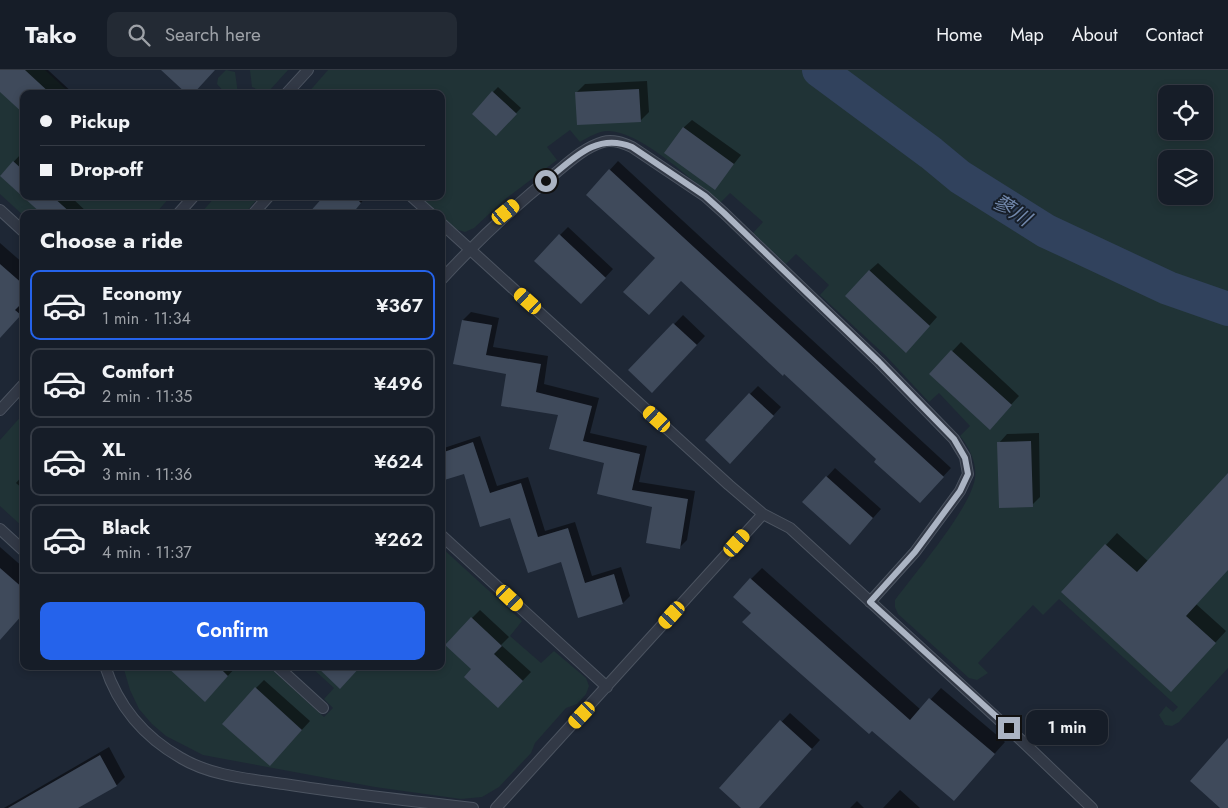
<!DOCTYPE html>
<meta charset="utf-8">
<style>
body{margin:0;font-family:Jost,"Noto Sans JP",sans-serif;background:#232a34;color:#f1f3f6;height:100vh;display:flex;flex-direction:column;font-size:19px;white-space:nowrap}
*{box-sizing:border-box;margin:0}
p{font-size:16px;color:#9ea2a8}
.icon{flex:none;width:28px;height:28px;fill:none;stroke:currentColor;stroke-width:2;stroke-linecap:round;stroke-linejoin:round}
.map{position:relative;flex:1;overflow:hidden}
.sheet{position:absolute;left:20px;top:140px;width:425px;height:460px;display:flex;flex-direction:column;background:#161d28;border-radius:10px;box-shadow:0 2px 8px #0003,0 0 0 1px #353b45}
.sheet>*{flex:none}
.guide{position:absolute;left:20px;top:20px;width:425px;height:110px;border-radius:10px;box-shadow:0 2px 8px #0003,0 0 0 1px #353b45;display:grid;align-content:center;height:110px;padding:0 20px;background:#161d28}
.buttons{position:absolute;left:1158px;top:15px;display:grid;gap:10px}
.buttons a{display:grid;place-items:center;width:55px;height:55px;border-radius:10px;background:#161d28;box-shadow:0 2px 8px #0003,0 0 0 1px #353b45;font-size:25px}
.end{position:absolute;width:22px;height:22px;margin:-11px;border:6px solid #abb4c3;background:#111;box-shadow:0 0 0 2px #111}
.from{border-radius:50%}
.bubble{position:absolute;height:35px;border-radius:10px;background:#161d28;box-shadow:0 2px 8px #0003,0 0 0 1px #353b45;font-size:16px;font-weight:600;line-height:35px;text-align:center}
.car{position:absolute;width:15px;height:30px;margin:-15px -8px;border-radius:6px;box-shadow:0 0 4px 1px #0007;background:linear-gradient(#f5c518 24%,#345 0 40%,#f5c518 0 76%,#345 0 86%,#f5c518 0)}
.guide b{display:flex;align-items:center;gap:18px;height:48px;font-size:19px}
.guide b+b{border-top:1px solid #353b45}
.guide i{width:12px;height:12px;background:#f1f3f6}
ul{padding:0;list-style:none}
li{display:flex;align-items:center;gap:15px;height:70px;margin:0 10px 8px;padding:0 10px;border:2px solid #353b45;border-radius:10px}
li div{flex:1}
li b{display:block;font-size:19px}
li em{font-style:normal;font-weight:600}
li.current{border-color:#2563eb}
li>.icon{width:45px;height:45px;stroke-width:1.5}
h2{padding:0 20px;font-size:22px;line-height:60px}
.button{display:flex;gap:10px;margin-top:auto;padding:10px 20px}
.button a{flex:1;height:58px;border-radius:10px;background:#2563eb;color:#fff;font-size:20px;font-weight:600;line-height:58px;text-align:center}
header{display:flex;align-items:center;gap:30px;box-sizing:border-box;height:70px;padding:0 25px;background:#161d28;border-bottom:1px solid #353b45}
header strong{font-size:24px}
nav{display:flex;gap:28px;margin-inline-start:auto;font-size:18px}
.search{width:350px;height:45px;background:#232a34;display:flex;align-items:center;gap:12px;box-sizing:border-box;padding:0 18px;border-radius:10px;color:#9ea2a8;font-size:19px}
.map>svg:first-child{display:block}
.green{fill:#203336;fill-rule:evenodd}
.shadow{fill:#0007}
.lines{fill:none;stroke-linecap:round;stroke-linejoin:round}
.river{stroke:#31425d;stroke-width:34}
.building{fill:#3f4a5b}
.lane-casing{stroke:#4c5461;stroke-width:12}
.lane{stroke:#323946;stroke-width:10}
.route{stroke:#abb4c3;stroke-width:6}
.labels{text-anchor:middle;stroke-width:4;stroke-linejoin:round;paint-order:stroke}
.water-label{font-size:20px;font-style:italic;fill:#7389ad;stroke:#171f2a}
</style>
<header>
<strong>Tako</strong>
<div class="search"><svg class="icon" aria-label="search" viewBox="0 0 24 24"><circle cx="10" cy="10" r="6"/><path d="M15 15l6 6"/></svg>Search here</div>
<nav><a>Home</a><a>Map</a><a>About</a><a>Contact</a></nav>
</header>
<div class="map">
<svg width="1228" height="738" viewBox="0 0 1228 738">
<rect width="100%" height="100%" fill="#1e2735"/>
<!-- green -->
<path class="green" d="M0 0H45L71 24H24V126H171L155 144H24V146L0 124Z
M226 0 235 2 238 24H226L217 14 218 8Z
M250 0H288L269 21 263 22 252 17Z
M328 0H1228V598L1179 652 1172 656 1165 655 1159 645 1166 636 1173 642 1178 637 1059 529 1043 545 1033 535 978 593 988 603 977 610 969 608 898 544 895 537V530C915 503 971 438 975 408 977 393 969 377 960 366L970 356 939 323 929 332 885 285 820 225 829 215 796 184 786 194 753 163 763 152 730 123 720 133C693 112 643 62 608 61 598 61 589 67 580 72L570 60 547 77 557 90 504 130 474 158 465 162 452 158 441 148V144H437L419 126H441V24H307ZM1166 24H1204V61H1166ZM1166 89H1204V126H1166Z
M216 126H260L244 144H200Z
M24 343V458L0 436V370Z
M441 477 522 551 510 566 541 593 554 581 586 608 589 616 586 624 577 634 566 638 535 673 531 683 499 717 482 727 461 729 375 717 203 685 166 666 152 654 139 639 130 620 123 596H268L324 647 333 638 324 629 334 618 310 596H441Z"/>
<!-- shadow -->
<path class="shadow" d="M0 0H48L74 24H24L0 20Z
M647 11 649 42 640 51 577 22 585 14Z
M498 17 521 38 496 64 493 22Z
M692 50 741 85 715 118 683 58Z
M22 83 24 85V126L1 105Z
M618 91 951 398 928 423 877 389 588 124Z
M24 126H70L89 144H44Z
M326 126H367L351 144Z
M568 157 613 199 590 224 560 165Z
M0 173 24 194V241L0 267Z
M878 193 937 247 914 273 869 201Z
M471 242 499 248 493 277 548 286 544 314 599 328 590 363 647 376 639 412 695 421 687 470 679 478 653 436 598 423 606 392 550 378 559 344 508 303 454 293 463 250Z
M683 245 705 266 661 313 630 300Z
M961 272 1019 326 998 349 931 304Z
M758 316 781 337 738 384 750 324Z
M1039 363 1040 427 1032 435 999 373 1007 364Z
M480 366 497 416 528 407 545 461 575 452 592 506 621 497 630 526 623 533 578 546 562 490 465 402 441 410V379Z
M835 398 881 439 858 465 804 432Z
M24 404V420L16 413Z
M1228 404V499L1196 534 1226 561 1182 609 1063 522 1117 463 1149 492Z
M0 477 24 498V543L0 569Z
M762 498 921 640 941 618 1005 672 954 729 872 659 753 542 751 509Z
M480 540 509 567 501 575 531 602 506 628 473 599 472 548Z
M168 596H235L236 597 213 622Z
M264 610 310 651 278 686 256 618Z
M790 643 820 670 758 738H743L720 717Z
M109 677 125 707 117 715 76 738H4Z
M900 720 920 738H883Z
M857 731 864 738H850Z"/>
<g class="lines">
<!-- river -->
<path class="river" d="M819 0 931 83 960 107 1046 161 1168 218 1228 239"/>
</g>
<!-- building -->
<path class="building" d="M0 0H25L51 24H24V44L0 22Z
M161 0H215L193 24H187Z
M639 19 641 52 577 55 575 22Z
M492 21 517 44 496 66 472 44Z
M683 57 734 94 715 120 664 83Z
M13 91 24 101V126H52L72 144H42L22 126 0 106Z
M609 99 944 407 920 433 874 392 876 389 784 304 783 306 681 211 649 245 623 222 655 188 586 125Z
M324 126H354L361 133 352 144H308Z
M559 164 606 208 581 234 534 191Z
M0 194 24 215V231L15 240 21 245 0 268Z
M869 200 930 256 906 283 845 226Z
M462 250 492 255 486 285 541 294 536 322 592 336 583 371 640 384 632 420 688 429 680 479 646 473 652 437 597 424 604 393 549 379 558 345 501 336 506 304 453 294Z
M673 253 697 275 652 323 628 300Z
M951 280 1012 335 990 360 929 304Z
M749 323 774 346 730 394 705 370Z
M1031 371 1033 437 999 438 997 372Z
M473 372 490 423 521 413 538 467 568 458 585 513 614 504 623 534 578 548 561 492 528 503 510 448 480 457 464 404 441 411V383Z
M1228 403V500L1186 546 1216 573 1171 622 1061 522 1105 474 1137 502Z
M826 406 873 448 850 475 802 432Z
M0 498 24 519V543L0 570Z
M750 508 910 650 929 628 995 684 954 731 872 661 869 664 742 552 751 543 733 527Z
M471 547 502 576 494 584 523 611 498 638 464 607 471 599 445 575Z
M166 596H218L228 606 205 632Z
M316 596H361L340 619Z
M255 617 302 660 270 696 222 654Z
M780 650 812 679 759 738H741L719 718Z
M1228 668V738H1220L1190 711Z
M100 685 117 716 78 738H8Z"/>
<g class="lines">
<defs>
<path id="lane" d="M286 24 308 0
M411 126 431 144
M0 140 24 162
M178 144 194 126
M253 144 269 126
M441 153 729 415 763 444 790 458 1022 671 1092 738
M441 210C476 172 512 138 552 106 568 93 583 78 603 72 613 69 623 73 632 77L705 126 724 143 879 292 954 369 965 387 968 404 960 421 915 482 870 532
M0 340 24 314
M0 459 24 481
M441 465 607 617
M105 596C118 636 144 667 181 688 211 706 250 709 284 714 347 724 410 731 473 738
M277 596 323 638
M496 738 763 444"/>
</defs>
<!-- lane casing -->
<use href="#lane" class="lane-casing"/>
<!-- lane -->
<use href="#lane" class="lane"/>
</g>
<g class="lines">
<!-- route -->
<path class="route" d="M546 111C573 89 596 62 632 77L705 126 724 143 879 292 954 369 965 388 968 404 960 421 915 482 870 532 1009 658"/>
</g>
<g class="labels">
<!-- water labels -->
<g class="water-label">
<text transform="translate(1012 140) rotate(32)" y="7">蓼川</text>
</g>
</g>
</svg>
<div class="buttons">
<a><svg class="icon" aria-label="locate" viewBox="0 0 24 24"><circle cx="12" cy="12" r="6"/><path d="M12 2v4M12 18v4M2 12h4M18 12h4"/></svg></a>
<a><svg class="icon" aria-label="layers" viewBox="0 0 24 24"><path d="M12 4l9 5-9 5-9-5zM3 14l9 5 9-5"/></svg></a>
</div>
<i class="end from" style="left:546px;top:111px"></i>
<i class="end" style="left:1009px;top:658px"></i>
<div class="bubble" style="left:1026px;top:640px;width:82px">1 min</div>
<i class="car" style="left:506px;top:142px;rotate:51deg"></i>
<i class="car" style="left:528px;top:231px;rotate:312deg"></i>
<i class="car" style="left:657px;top:349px;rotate:312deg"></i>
<i class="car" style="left:737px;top:473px;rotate:42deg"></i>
<i class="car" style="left:510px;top:528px;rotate:133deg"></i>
<i class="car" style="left:672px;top:545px;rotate:222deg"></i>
<i class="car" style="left:582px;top:645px;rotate:223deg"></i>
<div class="guide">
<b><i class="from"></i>Pickup</b>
<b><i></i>Drop-off</b>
</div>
<section class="sheet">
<h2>Choose a ride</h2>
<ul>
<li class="current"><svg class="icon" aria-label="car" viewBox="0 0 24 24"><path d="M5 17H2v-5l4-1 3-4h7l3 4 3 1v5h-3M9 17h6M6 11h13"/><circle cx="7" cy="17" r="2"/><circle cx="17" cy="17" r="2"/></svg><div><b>Economy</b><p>1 min · 11:34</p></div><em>¥367</em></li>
<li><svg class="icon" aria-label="car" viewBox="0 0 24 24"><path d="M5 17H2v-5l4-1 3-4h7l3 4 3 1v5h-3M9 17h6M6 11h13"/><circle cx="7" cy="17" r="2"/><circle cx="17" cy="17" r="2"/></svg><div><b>Comfort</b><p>2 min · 11:35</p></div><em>¥496</em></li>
<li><svg class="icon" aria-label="car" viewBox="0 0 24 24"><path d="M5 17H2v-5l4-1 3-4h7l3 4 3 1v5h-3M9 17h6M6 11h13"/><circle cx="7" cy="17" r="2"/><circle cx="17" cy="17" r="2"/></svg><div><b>XL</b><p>3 min · 11:36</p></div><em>¥624</em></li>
<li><svg class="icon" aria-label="car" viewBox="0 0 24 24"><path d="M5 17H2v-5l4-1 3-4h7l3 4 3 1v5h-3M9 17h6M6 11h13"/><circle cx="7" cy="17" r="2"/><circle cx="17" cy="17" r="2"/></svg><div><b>Black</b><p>4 min · 11:37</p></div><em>¥262</em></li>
</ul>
<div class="button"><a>Confirm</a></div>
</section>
</div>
